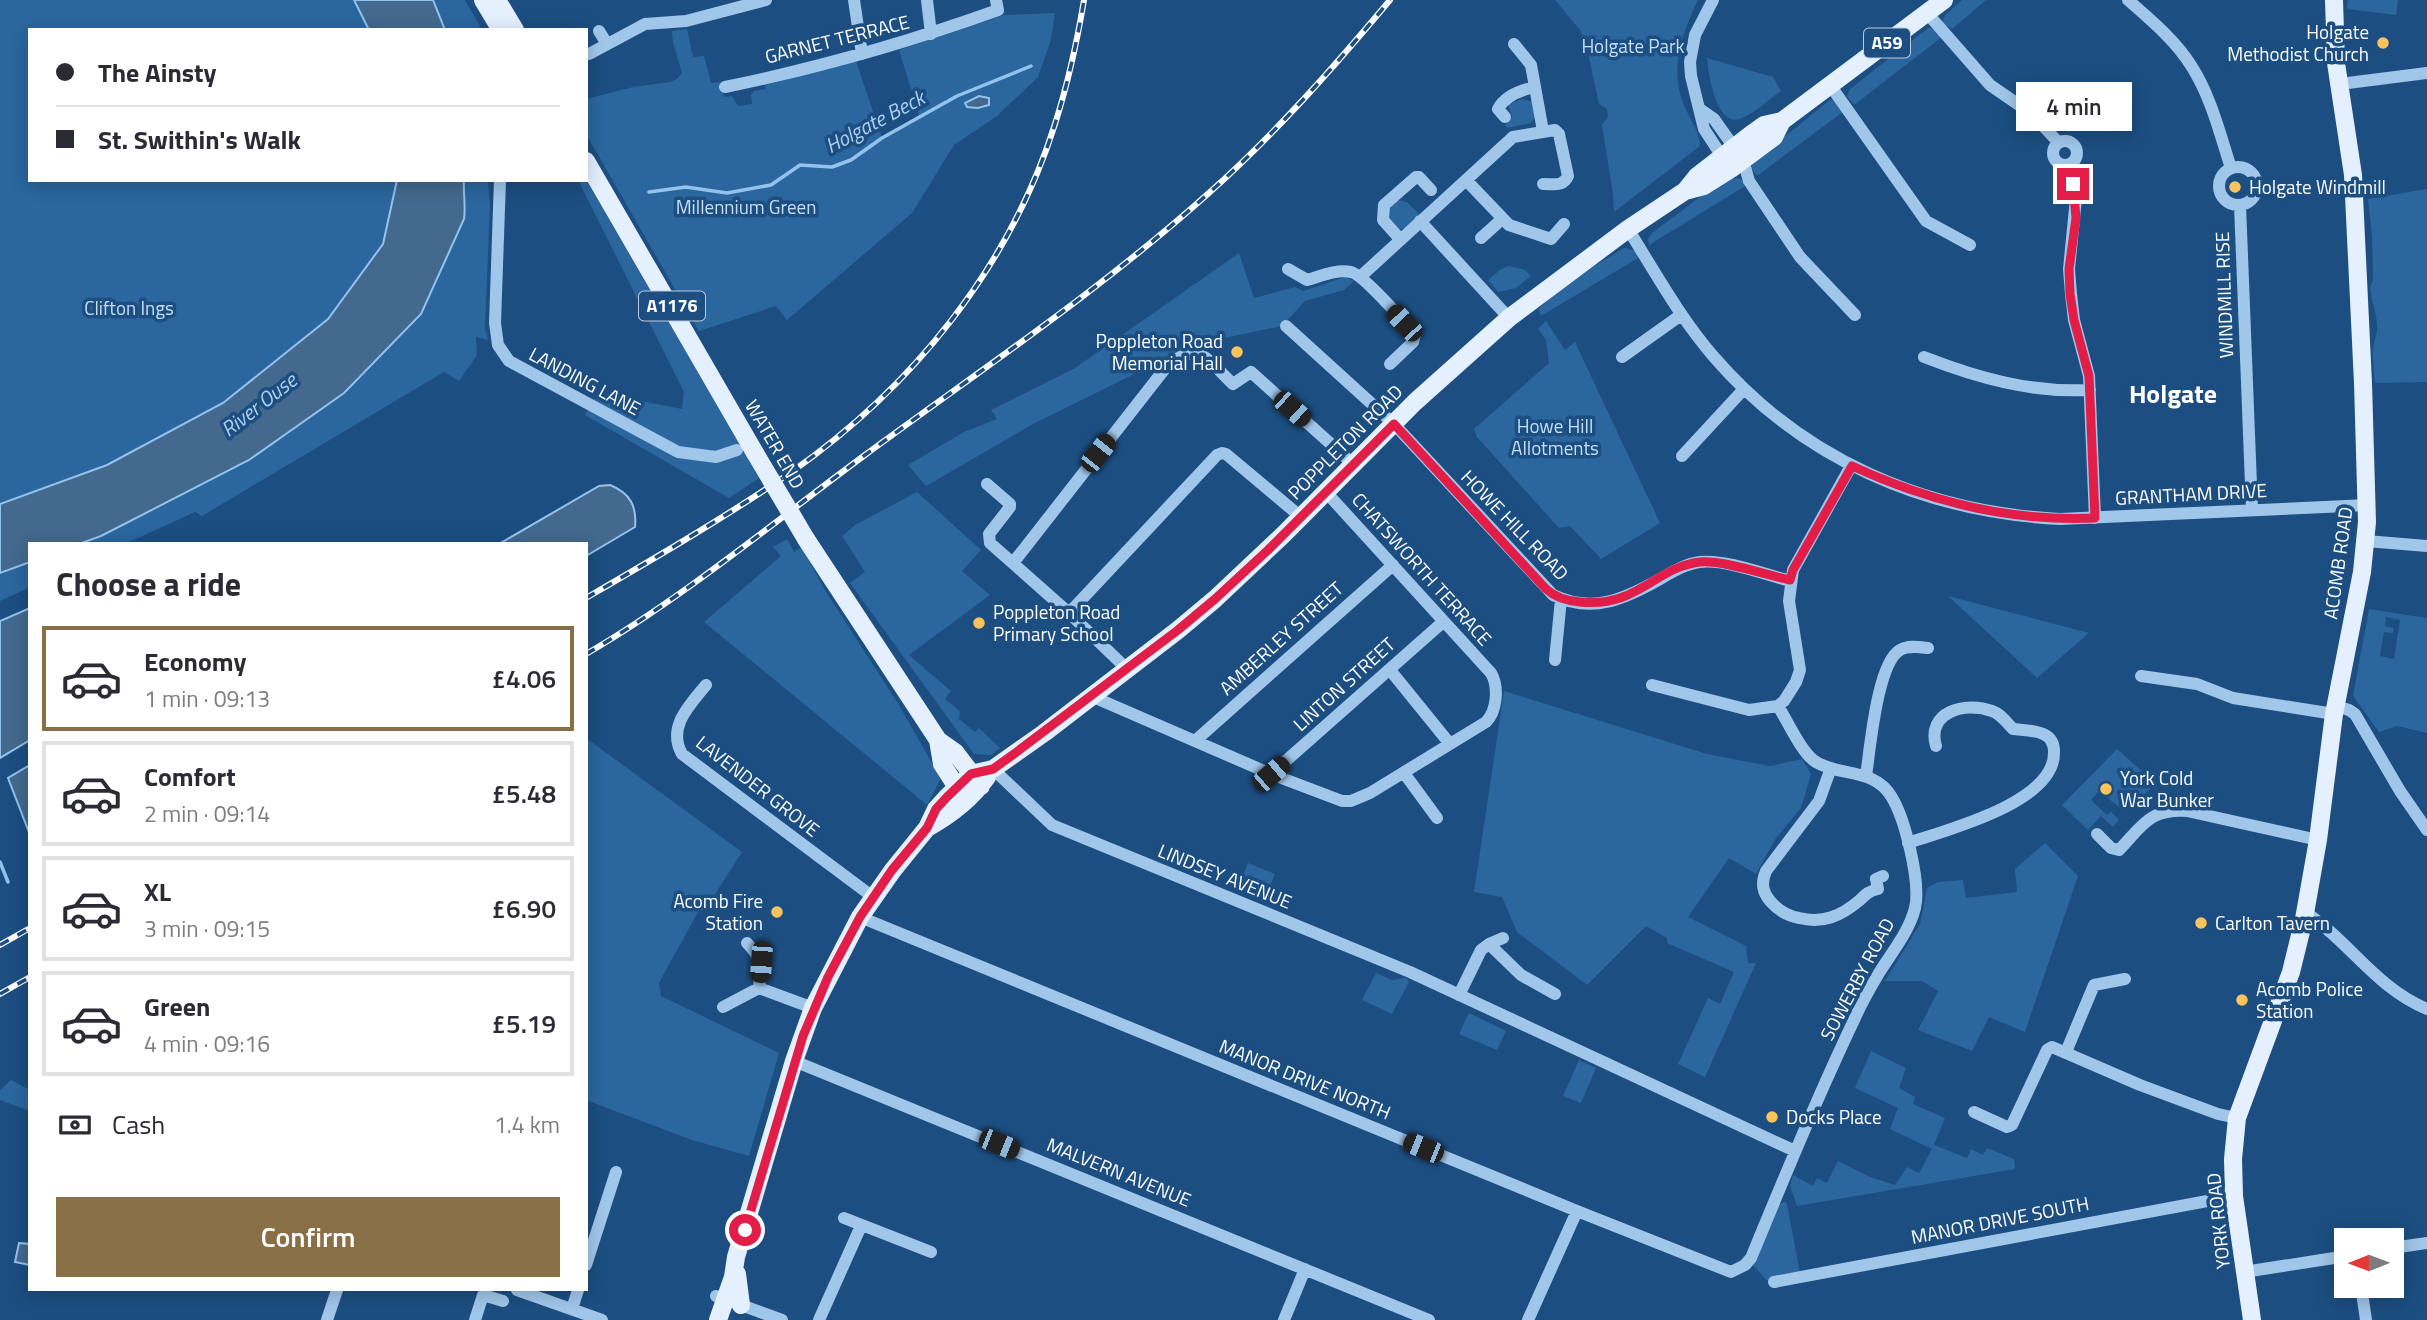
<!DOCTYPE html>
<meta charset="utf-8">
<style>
body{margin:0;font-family:"Titillium Web",sans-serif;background:#f7f7f7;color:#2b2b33;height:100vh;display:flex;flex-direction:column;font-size:26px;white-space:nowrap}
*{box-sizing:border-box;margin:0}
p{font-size:23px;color:#7c7c81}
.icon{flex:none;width:38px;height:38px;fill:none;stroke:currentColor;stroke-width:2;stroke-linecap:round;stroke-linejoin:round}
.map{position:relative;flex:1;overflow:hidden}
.side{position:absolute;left:28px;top:542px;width:560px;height:749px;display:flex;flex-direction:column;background:#fff;border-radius:0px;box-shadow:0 4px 18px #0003}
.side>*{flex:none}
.guide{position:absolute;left:28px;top:28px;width:560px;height:154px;border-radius:0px;box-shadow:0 4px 18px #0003;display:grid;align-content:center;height:154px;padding:0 28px;background:#fff}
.needle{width:46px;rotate:269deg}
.buttons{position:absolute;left:2334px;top:1228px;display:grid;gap:14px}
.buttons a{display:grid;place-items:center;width:70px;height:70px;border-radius:0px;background:#fff;box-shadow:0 4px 18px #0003;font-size:35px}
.end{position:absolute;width:32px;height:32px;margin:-16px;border:9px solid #e11d48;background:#fff;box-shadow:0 0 0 4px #fff}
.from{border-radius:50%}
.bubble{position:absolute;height:49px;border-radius:0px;background:#fff;box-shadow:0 4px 18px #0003;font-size:23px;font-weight:600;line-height:49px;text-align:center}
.car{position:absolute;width:21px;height:42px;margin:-21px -10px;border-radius:9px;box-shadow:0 0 5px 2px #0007;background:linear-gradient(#222 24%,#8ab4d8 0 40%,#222 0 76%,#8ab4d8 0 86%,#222 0)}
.guide b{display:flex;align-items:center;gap:24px;height:66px;font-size:26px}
.guide b+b{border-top:2px solid #e1e1e2}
.guide i{width:18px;height:18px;background:#2b2b33}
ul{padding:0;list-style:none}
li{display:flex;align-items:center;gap:21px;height:105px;margin:0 14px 10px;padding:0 14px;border:4px solid #e1e1e2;border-radius:0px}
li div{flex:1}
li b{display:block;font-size:26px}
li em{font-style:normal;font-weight:600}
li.current{border-color:#886f46}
li>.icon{width:63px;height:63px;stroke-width:1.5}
h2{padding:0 28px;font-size:32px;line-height:84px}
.pay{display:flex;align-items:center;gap:18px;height:77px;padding:0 28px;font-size:26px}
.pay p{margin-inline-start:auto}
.button{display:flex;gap:14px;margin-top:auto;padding:14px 28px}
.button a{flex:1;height:80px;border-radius:0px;background:#886f46;color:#fff;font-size:28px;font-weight:600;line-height:80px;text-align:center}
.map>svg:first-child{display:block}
.green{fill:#2b669e;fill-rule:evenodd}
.water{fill:#43698e;stroke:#93c2ec;stroke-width:2}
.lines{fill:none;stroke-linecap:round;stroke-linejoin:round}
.stream{stroke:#93c2ec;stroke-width:3.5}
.minor{stroke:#a0c6ea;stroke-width:12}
.major{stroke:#e4f0fe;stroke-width:18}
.rail-casing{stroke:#fff;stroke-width:6}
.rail{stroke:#1c4e81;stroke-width:3.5;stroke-dasharray:10;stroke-linecap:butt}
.major-bridge{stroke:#e4f0fe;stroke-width:18}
.route{stroke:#e11d48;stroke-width:9}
.poi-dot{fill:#fac35e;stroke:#1c4e81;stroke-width:2.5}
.labels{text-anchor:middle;stroke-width:7;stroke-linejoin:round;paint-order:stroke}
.shield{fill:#1c4e81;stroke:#bbcad9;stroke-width:2}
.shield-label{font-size:18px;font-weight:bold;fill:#fff}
.poi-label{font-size:19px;fill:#fff;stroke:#1c4e81;text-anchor:start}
.street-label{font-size:19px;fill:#fff;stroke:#1c4e81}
.park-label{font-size:19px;fill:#c5dff7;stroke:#1c4e81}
.water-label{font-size:21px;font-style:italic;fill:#acd0f1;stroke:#1c4e81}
.district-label{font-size:26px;font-weight:bold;fill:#fff;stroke:#1c4e81}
</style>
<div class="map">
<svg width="2427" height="1320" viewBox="0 0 2427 1320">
<rect width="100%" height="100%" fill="#1c4e81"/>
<!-- green -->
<path class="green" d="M0 0H354L369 30H30V180H397L383 244 328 318 223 403 107 465 0 504Z
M433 0H465L482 30H445Z
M1555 0H1698C1682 33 1669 69 1684 105 1689 118 1700 132 1700 146L1614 212 1613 194 1602 125 1608 117 1607 109 1599 104 1587 48 1580 30Z
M1962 0H1986L1952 29 1942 23 1945 15Z
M2348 0H2398L2396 15 2347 9Z
M1055 13 1051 40 1038 77 997 116 954 145 912 213 787 320 776 306 699 331 586 134V99L633 87 670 82 677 79 682 73 673 42 672 31 687 29 693 57 704 56 711 83 720 82 724 97 732 96 738 106 752 104 751 95 754 91 766 89 765 85 856 61 882 138 919 115 899 50 1004 15Z
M1928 28H1932L1942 37 1854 105 1847 96 1850 89Z
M1707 58 1773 77 1781 91C1769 99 1754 114 1740 119 1716 127 1708 73 1707 58Z
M1522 99 1534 102 1536 116 1531 123 1507 128 1505 125 1512 117 1508 104Z
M1830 100H1834L1844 111 1757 176 1751 168 1753 162Z
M1738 178 1744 181 1745 186 1649 245 1648 239 1652 233 1724 179Z
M464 180H488L490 205 485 328 488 340 476 337 477 355 459 381 444 372 202 516 195 512 125 544H79L101 536 344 393 421 314 466 207 463 197Z
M578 180H586L759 478 729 498 585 415 594 399 641 401 682 409 684 392Z
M2427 189V382L2375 383C2374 371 2372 360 2373 348 2374 342 2376 337 2377 331 2378 314 2371 302 2370 286L2373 281 2372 236 2368 199Z
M1397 200 1407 202 1420 215 1404 229 1396 228 1387 215 1392 204Z
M1624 248 1636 251 1638 258 1541 316 1538 309 1573 279Z
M1239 253 1254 298 1295 287 1303 291 1345 277 1354 281 1344 290 1305 301 1282 326 1196 344 1165 359 1033 424 926 486 908 465 964 432 997 419 991 410 1075 368Z
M1509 266 1525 270 1531 276 1516 288 1498 292 1488 280 1501 269Z
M1546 321 1565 350 1575 342 1660 523 1601 559 1570 526 1559 528 1477 437 1474 429 1549 363 1546 340 1538 329Z
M917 492 981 550 962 571 990 595 909 655 951 691 945 699 960 711 959 719 975 732 979 728 1000 748 991 755 974 754 850 583 865 572 842 536 855 525Z
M787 539 794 552 802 547 823 587 899 705 937 772 940 780 927 805 704 622 781 556 773 547Z
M30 562V587L0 601V573Z
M1948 596 2089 633 2037 678Z
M2369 609 2427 618V733L2397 726 2379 732 2353 696ZM2386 617 2400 620 2394 659 2380 656 2384 632 2393 633 2394 628 2385 626Z
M1504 691 1707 754 1770 766 1802 759 1811 774 1801 808 1776 838 1756 874 1729 858 1688 917 1746 946 1748 963H1756L1705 1077 1678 1064 1708 998 1720 1004 1734 972 1667 943V938L1646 926 1587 985 1517 932 1502 897 1474 892Z
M586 738 742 852 710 902 705 899 659 983 661 996 779 1053 749 1156 692 1140 586 1100Z
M2117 749 2153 781 2154 786 2124 811 2099 791 2091 800 2107 815 2111 812 2119 820 2113 827 2101 816 2088 830 2062 805Z
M2045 843 2078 876 2025 1032 1989 1017 1972 1051 1918 1030 1938 991 1922 981H1885L1920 924 1927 888 1938 882 1963 880 1966 898 2017 892 2015 869Z
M1248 863 1275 874 1268 891 1241 880Z
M1376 973 1392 980 1406 978 1409 982 1392 1014 1362 1000Z
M1469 1013 1506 1031 1497 1050 1459 1034Z
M1871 1051 1906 1068 1899 1088 1915 1097 1913 1104 1945 1118 1934 1145 1967 1158 1971 1149 1983 1155 1987 1148 2014 1159 2015 1169 1797 1206 1790 1186 1793 1175 1813 1186 1817 1178 1827 1183 1838 1161 1870 1177 1895 1185 1907 1167 1919 1173 1932 1149 1890 1129 1898 1108 1855 1088Z
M1579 1060 1596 1068 1581 1103 1563 1096Z
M11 1080 30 1090V1111L0 1100V1090Z
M1785 1202 1787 1204 1800 1273 1766 1280 1753 1265 1779 1204Z"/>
<!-- water -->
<path class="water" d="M354 0H433L445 30H369Z
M979 96 989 98V105L978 108 967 107 965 103Z
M397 180H464C463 194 466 206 464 219L421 314 344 393 249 460 101 536 79 544H30V562L0 573V504L107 465 223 403 328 319 383 244Z
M610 485C630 493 637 506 635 527L586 556V544H499L599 486Z
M30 608V740L0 758V621Z
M30 765V835L8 778Z
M19 1243 30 1244V1265L15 1262Z"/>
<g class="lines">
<!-- stream -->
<path class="stream" d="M649 192 686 187 727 193 771 185 800 165 832 167 851 160 882 138 957 96 1031 66
M0 862 8 882"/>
<!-- minor -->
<path class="minor" d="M854 0 862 54
M927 0 931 34
M1713 0 1695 35 1690 62 1691 76 1704 129 1725 161
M2128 0C2151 20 2176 41 2192 67 2211 97 2220 134 2231 168
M1927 13 1990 85 2032 114 2058 142
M599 31 607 44
M1514 44 1531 65 1543 131
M589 54 645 24 686 21 766 0
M2340 84 2427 73
M1830 85 1926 221 1970 245
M725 87C818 68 909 42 998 10L996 0
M1701 110 1714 119 1743 160 1749 181 1800 257 1855 315
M1505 117 1498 109C1505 96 1521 90 1535 87
M2053 153a12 12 0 1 1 24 0a12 12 0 1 1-24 0Z
M2069 165 2076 198 2069 269 2071 294 2074 320 2089 376 2095 518
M2219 186a19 19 0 1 1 38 0a19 19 0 1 1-38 0Z
M500 180 495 323 498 345 509 361 678 452 716 457 737 450
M1466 180 1509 225 1551 239 1564 224
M2240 205 2252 510
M1420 221 1509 318
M1628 229C1655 272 1680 318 1714 357 1803 460 1925 512 2060 519L2368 505
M1481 238 1501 220
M1400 239 1383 220 1384 205 1416 177H1419L1431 190
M1288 269 1307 280C1321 276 1336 269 1351 272 1364 275 1403 321 1415 334L1413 342 1390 364
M1360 277 1513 137 1555 130 1559 134 1568 176C1563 187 1554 184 1543 184
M1286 326 1394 424 1553 595C1592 614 1625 599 1660 579 1672 572 1685 564 1700 562 1725 559 1764 574 1790 581
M1622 357 1681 315
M1924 357C1978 378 2031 393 2090 390
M1682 456 1744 389
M987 484 1010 504V507L989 534 990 543 1069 613 1127 669
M2366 541 2427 546
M1013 563 1167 366C1200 339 1208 361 1233 384L1251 372 1353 464
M1069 613 1217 455 1222 453 1226 454 1301 517
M1555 660 1561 599
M1390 670 1450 744
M2141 676 2197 684 2233 698 2334 714
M706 685C689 706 667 727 682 754L873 897
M1652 685 1749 710 1778 706 1784 701 1796 682 1800 670 1789 601 1793 570 1851 466
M1091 696 1271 774 1342 801H1351L1370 793 1486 722C1497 711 1499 687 1491 673L1325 491
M2336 706 2349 710 2355 714 2400 791 2427 830
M1195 741 1393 565
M1831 768 1819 801 1766 871C1761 883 1762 892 1771 902 1778 910 1788 916 1799 918 1823 924 1841 916 1860 900 1866 894 1869 891 1878 889L1876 879 1883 876
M993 769 1052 825 1410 972 1795 1151
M1404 773 1437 818
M1271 774 1443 622
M1866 776C1870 750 1877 663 1900 650 1908 645 1919 647 1928 648
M2097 834 2111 848 2119 850C2143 825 2149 809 2187 811L2318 840
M1908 843C1946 830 2054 803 2054 753 2055 729 2030 731 2013 729 2006 722 2001 714 1992 711 1965 701 1926 712 1936 746
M2305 912C2350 942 2375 987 2427 1009
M860 917 1577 1211 1731 1272 1745 1265 1751 1258C1784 1178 1817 1098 1854 1020 1861 1004 1870 988 1879 973 1892 952 1909 932 1915 908 1921 883 1905 818 1891 796 1874 768 1841 777 1816 762 1802 754 1787 720 1778 706
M1489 944 1503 938
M759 988 813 1008
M1459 995 1481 950 1489 944 1521 975 1555 994
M723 1007 759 988C761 965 763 960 747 943
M2066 1052 2094 985 2125 979
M794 1061 1429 1320
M1974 1112 2007 1127 2012 1125 2047 1050 2052 1047 2140 1085 2218 1114 2237 1118
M844 1218 931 1252
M2392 1248 2427 1243
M586 1265 616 1172
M2244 1272 2347 1256
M1774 1282 2234 1196
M2361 1286 2366 1320
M517 1290 602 1320
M716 1296 782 1320
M572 1309 578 1290
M327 1320 337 1290
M475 1320 483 1295 503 1301
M819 1320 861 1226
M1284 1320 1305 1269
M1528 1320 1577 1211"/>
<!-- major -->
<path class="major" d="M483 0 501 30
M497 0 515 30
M586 161 755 453
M1685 191 1697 176 1750 135 1764 125 1782 121
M806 539 938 740 955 752 981 786
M938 740 942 764 963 797
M927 828C949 816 972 798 987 777
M737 1274 741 1305
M718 1320 733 1277 736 1257 794 1061 813 1008 860 917 893 870 927 828 936 809 947 797 971 774 993 769 1044 733 1178 630 1215 599 1283 535 1415 402 1509 318 1628 229 1685 191 1704 186 1731 169 1774 137 1782 121 1944 0
M2252 1320 2234 1196 2233 1159 2237 1118 2291 972 2304 919 2318 840 2334 714 2362 572 2367 522 2363 383 2353 175 2336 63 2334 0"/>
<defs>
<path id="rail" d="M586 598C655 558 724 518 790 473 912 388 1010 267 1055 124 1068 83 1077 42 1084 0
M586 654C684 597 774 522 865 455 982 369 1102 289 1210 192 1275 134 1334 67 1390 0
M0 945 30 928
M0 994 30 977"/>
</defs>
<!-- rail casing -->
<use href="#rail" class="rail-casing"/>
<!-- rail -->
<use href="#rail" class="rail"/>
<!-- major-bridge -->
<path class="major-bridge" d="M755 453 806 539"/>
</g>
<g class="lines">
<!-- route -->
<path class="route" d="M745 1230 803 1036 828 977 860 917 892 870 927 828 936 809 947 797 971 774 993 769 1014 754 1178 630 1215 599 1268 550 1394 424 1546 589C1556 598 1567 601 1580 602 1638 608 1655 567 1700 562 1723 560 1766 575 1790 580L1793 570 1852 466C1930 502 2009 522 2095 518L2089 376 2074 320 2070 294 2069 269 2076 218 2073 184"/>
</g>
<!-- markers -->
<g class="poi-dot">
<circle cx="2383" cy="43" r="7"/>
<circle cx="2235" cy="187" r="7"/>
<circle cx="1237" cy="352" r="7"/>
<circle cx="979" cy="623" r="7"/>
<circle cx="2106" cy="789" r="7"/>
<circle cx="777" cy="912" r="7"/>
<circle cx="2201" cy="923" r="7"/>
<circle cx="2242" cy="1000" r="7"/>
<circle cx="1772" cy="1117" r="7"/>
</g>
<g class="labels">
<!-- shield labels -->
<g class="shield">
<rect x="1864" y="28.5" width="46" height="29" rx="5"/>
<rect x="639" y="291.5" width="66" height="29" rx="5"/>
</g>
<g class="shield-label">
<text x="1887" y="49">A59</text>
<text x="672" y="312">A1176</text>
</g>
<!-- poi labels -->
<g class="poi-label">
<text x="2369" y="39" text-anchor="end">Holgate<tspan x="2369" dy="22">Methodist Church</tspan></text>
<text x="2249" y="194">Holgate Windmill</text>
<text x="1223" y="348" text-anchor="end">Poppleton Road<tspan x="1223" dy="22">Memorial Hall</tspan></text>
<text x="993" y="619">Poppleton Road<tspan x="993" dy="22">Primary School</tspan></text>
<text x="2120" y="785">York Cold<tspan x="2120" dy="22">War Bunker</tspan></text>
<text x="763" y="908" text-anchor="end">Acomb Fire<tspan x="763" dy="22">Station</tspan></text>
<text x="2215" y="930">Carlton Tavern</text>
<text x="2256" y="996">Acomb Police<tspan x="2256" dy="22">Station</tspan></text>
<text x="1786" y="1124">Docks Place</text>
</g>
<!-- street labels -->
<g class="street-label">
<text transform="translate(837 39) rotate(-14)" y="7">GARNET TERRACE</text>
<text transform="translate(2224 295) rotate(-92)" y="7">WINDMILL RISE</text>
<text transform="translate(585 381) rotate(28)" y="7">LANDING LANE</text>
<text transform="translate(1345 442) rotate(-45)" y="7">POPPLETON ROAD</text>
<text transform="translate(775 444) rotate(60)" y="7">WATER END</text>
<text transform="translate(2191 494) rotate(-3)" y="7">GRANTHAM DRIVE</text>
<text transform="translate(1515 525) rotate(46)" y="7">HOWE HILL ROAD</text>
<text transform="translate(2338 563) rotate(-82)" y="7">ACOMB ROAD</text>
<text transform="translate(1422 569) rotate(48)" y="7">CHATSWORTH TERRACE</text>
<text transform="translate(1281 638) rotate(-42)" y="7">AMBERLEY STREET</text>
<text transform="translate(1344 684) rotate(-42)" y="7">LINTON STREET</text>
<text transform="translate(758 786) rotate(38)" y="7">LAVENDER GROVE</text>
<text transform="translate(1225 876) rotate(22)" y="7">LINDSEY AVENUE</text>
<text transform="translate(1857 979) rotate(-62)" y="7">SOWERBY ROAD</text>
<text transform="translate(1305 1079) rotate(22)" y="7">MANOR DRIVE NORTH</text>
<text transform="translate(1119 1172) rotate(22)" y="7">MALVERN AVENUE</text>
<text transform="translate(2000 1220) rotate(-11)" y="7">MANOR DRIVE SOUTH</text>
<text transform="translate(2218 1221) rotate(-96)" y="7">YORK ROAD</text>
</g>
<!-- park labels -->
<g class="park-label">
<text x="1633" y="53">Holgate Park</text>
<text x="746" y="214">Millennium Green</text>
<text x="129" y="315">Clifton Ings</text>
<text x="1555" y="433">Howe Hill<tspan x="1555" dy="22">Allotments</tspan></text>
</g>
<!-- water labels -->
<g class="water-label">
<text transform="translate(875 122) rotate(-28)" y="7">Holgate Beck</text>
<text transform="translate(259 405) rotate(-38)" y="7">River Ouse</text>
</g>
<!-- district labels -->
<g class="district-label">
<text x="2173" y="403">Holgate</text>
</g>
</g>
</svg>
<div class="buttons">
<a><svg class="needle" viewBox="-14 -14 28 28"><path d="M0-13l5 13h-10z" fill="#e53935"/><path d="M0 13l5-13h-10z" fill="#7c7c81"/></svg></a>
</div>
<i class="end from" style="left:745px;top:1230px"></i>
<i class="end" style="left:2073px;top:184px"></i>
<div class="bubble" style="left:2016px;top:82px;width:116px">4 min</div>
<i class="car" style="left:1404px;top:323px;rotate:317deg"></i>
<i class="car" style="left:1292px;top:409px;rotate:132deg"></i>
<i class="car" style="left:1098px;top:453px;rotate:38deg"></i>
<i class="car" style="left:1271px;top:774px;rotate:49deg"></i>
<i class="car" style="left:761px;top:962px;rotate:184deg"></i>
<i class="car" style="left:999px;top:1144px;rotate:112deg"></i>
<i class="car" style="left:1423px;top:1148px;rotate:292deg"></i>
<div class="guide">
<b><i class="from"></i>The Ainsty</b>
<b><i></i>St. Swithin's Walk</b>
</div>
<section class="side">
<h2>Choose a ride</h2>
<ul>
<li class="current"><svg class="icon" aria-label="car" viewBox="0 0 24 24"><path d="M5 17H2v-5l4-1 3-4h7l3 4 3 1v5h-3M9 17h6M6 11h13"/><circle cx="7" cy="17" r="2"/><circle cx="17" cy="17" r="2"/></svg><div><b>Economy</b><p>1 min · 09:13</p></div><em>£4.06</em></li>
<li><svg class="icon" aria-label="car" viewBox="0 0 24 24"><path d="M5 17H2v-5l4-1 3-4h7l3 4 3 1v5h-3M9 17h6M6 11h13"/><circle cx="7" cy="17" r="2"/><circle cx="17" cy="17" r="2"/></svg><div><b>Comfort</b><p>2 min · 09:14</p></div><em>£5.48</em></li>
<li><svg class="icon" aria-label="car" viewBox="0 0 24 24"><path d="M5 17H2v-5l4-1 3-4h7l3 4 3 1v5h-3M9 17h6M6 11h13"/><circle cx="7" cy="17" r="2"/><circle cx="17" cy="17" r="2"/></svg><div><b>XL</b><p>3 min · 09:15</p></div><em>£6.90</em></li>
<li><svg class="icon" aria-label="car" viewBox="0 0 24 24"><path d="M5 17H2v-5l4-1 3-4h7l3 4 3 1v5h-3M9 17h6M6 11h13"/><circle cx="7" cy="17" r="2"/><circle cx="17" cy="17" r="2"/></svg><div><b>Green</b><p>4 min · 09:16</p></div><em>£5.19</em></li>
</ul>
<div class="pay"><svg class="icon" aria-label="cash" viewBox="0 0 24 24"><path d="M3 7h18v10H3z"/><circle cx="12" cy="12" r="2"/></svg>Cash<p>1.4 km</p></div>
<div class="button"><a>Confirm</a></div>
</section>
</div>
